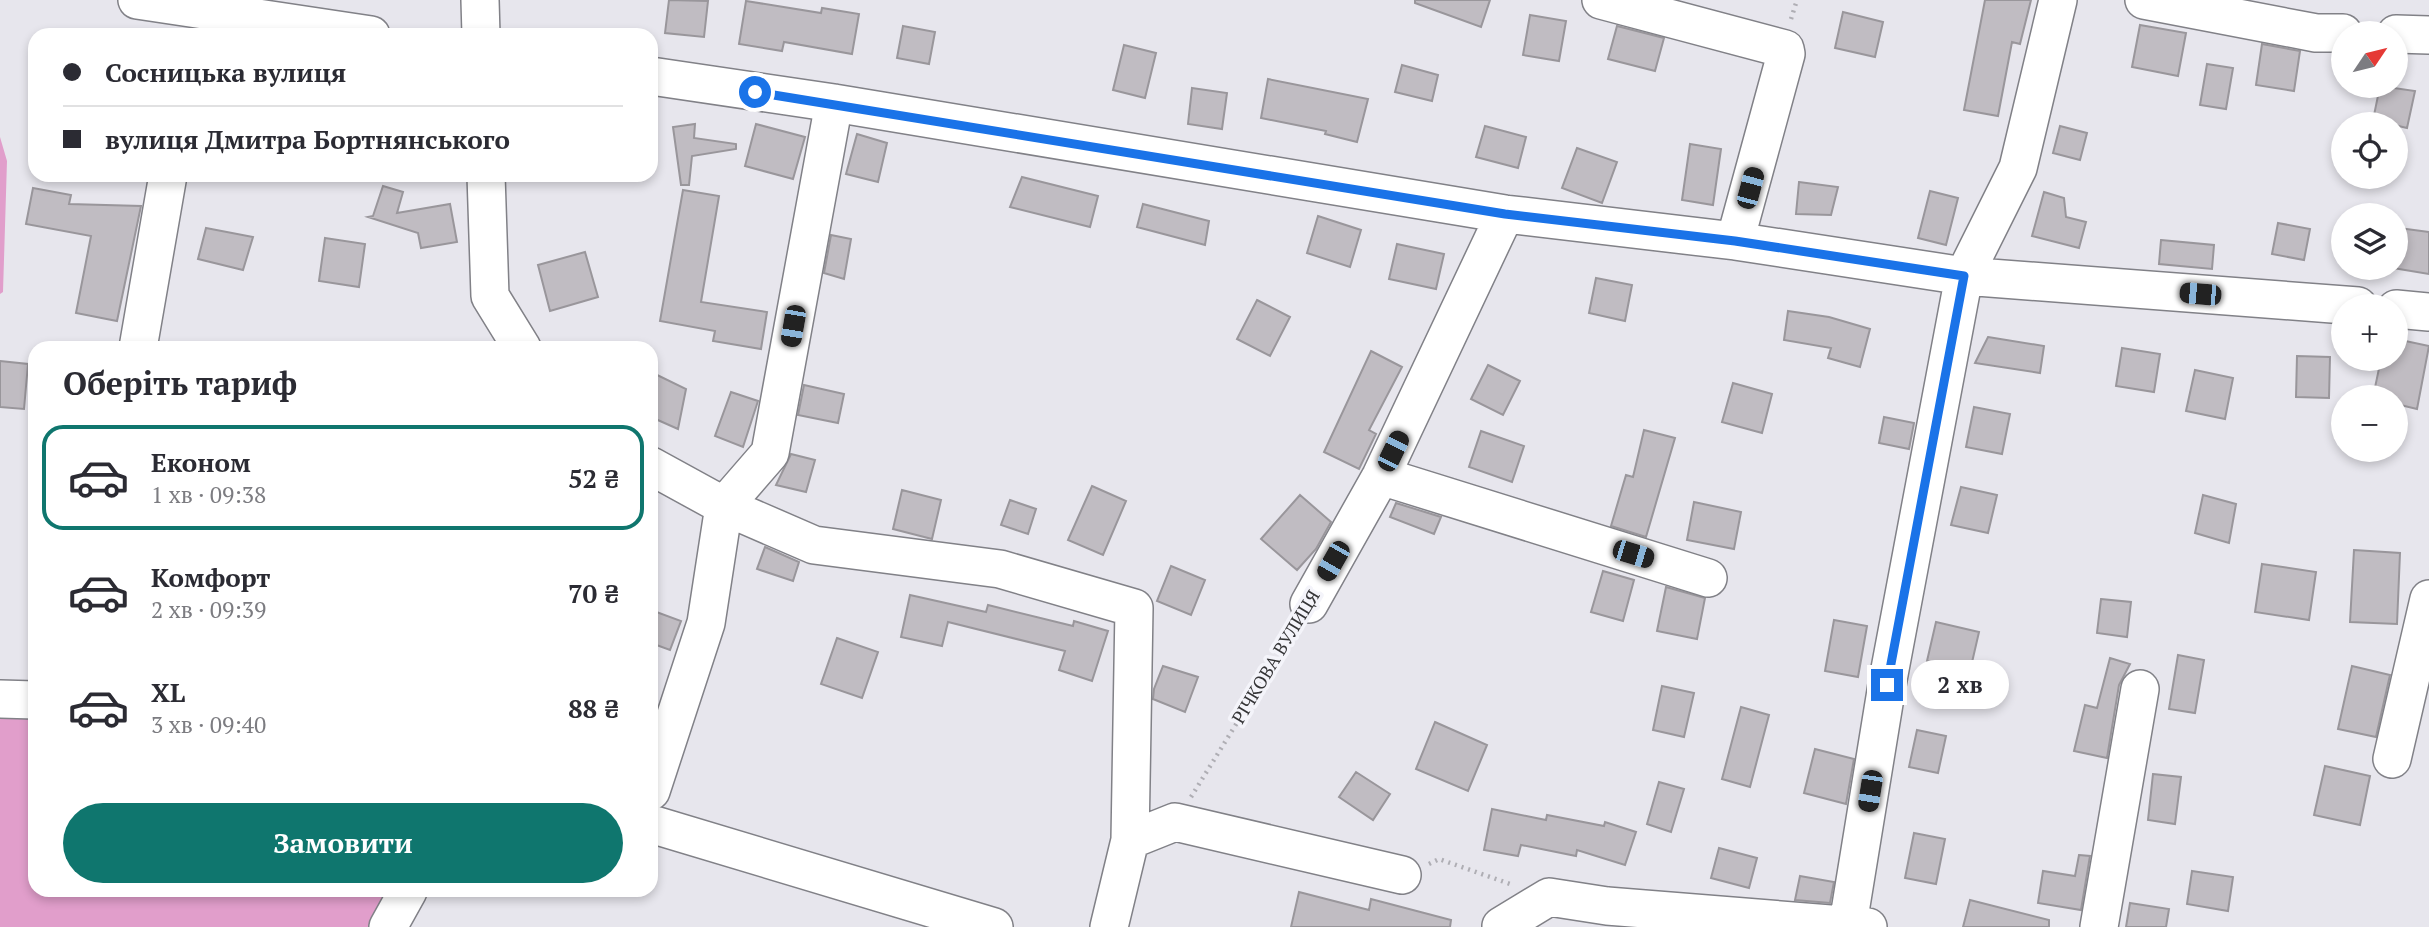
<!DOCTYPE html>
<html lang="uk">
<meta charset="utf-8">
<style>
body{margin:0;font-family:"PT Serif",serif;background:#f7f7f7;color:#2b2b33;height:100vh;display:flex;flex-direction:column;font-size:26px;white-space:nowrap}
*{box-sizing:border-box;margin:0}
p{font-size:23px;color:#7c7c81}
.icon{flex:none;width:38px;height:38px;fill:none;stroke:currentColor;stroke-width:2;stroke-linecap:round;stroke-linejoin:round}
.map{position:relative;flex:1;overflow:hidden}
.details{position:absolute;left:28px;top:341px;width:630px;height:556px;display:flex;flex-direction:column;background:#fff;border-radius:21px;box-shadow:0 4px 10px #0003}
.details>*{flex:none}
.guide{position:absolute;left:28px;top:28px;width:630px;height:154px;border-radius:21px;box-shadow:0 4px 10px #0003;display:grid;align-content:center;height:154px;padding:0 35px;background:#fff}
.needle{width:46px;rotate:55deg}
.buttons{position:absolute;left:2331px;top:21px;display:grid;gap:14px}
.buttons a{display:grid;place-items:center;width:77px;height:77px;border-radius:50%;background:#fff;box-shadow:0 4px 10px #0003;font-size:35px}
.end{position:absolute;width:32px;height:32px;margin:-16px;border:9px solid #1a73e8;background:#fff;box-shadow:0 0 0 4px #fff}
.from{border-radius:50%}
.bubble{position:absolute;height:49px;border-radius:24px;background:#fff;box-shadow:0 4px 10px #0003;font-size:23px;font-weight:800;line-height:49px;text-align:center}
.car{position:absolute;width:21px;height:42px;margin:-21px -10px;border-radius:9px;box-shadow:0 0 5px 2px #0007;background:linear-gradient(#222 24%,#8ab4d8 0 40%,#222 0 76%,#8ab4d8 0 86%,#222 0)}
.guide b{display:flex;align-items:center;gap:24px;height:66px;font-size:26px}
.guide b+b{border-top:2px solid #e1e1e2}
.guide i{width:18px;height:18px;background:#2b2b33}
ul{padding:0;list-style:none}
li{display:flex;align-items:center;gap:21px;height:105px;margin:0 14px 10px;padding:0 21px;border:4px solid transparent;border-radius:21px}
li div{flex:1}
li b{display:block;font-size:26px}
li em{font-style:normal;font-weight:800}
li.active{border-color:#0f766e}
li>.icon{width:63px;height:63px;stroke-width:1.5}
h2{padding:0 35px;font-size:32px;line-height:84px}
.primary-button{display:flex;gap:14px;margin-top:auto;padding:14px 35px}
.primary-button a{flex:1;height:80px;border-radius:42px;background:#0f766e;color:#fff;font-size:28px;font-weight:800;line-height:80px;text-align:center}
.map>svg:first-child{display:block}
.forest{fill:#e19ecb}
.building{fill:#c0bcc2;stroke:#99969b;stroke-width:2}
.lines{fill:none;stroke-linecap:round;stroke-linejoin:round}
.minor-casing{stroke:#818187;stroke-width:40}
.path{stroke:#afaeb4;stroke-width:4.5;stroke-dasharray:2 5;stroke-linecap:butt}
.minor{stroke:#fff;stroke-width:37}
.route{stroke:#1a73e8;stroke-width:9}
.labels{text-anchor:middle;stroke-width:7;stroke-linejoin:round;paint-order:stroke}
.street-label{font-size:18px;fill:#353537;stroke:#f4f4fa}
</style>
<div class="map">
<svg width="2429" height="927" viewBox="0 0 2429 927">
<rect width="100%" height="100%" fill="#e7e6ed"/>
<!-- forest -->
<path class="forest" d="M0 137 7 161 3 292 0 294Z
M0 702 35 705V891H396L378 927H0Z"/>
<!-- building -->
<path class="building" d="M669 0 708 1 704 37 665 33Z
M1415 0H1490L1481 27 1415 3Z
M1985 0H2031L2020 44 2012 42 1998 116 1964 110Z
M746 1 821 13 822 8 859 14 852 54 784 42 782 51 739 44Z
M1843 12 1883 22 1875 57 1835 48Z
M1530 15 1566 21 1559 61 1523 55Z
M2140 25 2186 33 2178 76 2132 67Z
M903 26 935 32 929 64 897 58Z
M1617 26 1664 38 1655 71 1608 59Z
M2262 44 2300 51 2294 91 2256 85Z
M1124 45 1156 53 1145 98 1113 90Z
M2207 64 2233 68 2226 109 2200 105Z
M1402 65 1438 75 1432 101 1395 92Z
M1268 79 1368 99 1357 142 1325 134 1326 131 1261 118Z
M2380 86 2415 91 2407 128 2373 120Z
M1192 88 1227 93 1222 129 1188 124Z
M695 124 694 138 736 144V149L692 156 689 185H681L673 127Z
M756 124 805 137 793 179 745 166Z
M1485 126 1526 137 1518 168 1476 157Z
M2060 126 2087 133 2080 160 2053 153Z
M857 134 887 143 878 182 846 174Z
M1690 144 1721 149 1713 205 1682 200Z
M1577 148 1617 162 1602 203 1562 188Z
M1022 177 1098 196 1090 227 1010 207Z
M1799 182 1838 187 1831 215 1796 214Z
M383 186 403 192 397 213 450 204 457 242 421 248 418 233 368 217 373 216Z
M33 188 71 195 69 204 141 206 117 321 76 313 91 236 26 224Z
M683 190 719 196 701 302 767 312 761 349 713 341 715 331 660 321Z
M1930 191 1958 198 1946 245 1918 238Z
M2044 192 2064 198 2066 217 2086 222 2079 248 2032 236Z
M1143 204 1209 221 1205 245 1137 227Z
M1318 216 1361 230 1350 267 1307 253Z
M2278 223 2310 229 2304 260 2272 254Z
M206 228 253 237 243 270 198 259Z
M2399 228 2429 232V274L2393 268H2396Z
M831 235 851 239 844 279 824 273Z
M325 238 365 244 359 287 319 281Z
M2161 240 2214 245 2212 269 2159 264Z
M1397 244 1444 254 1436 289 1389 279Z
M585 252 598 297 550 311 538 265Z
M1596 278 1632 285 1625 321 1589 313Z
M1257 300 1290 317 1270 356 1237 339Z
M1788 311 1829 317 1870 329 1860 367 1828 358 1831 348 1784 340Z
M1988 337 2044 346 2040 373 1975 363Z
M2396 339 2429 346 2417 409 2396 404V397H2373L2381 359H2396Z
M2122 348 2160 354 2154 392 2116 386Z
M1371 351 1402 367 1369 430 1376 434 1359 469 1324 452Z
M2297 356 2330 357 2329 398 2296 397Z
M0 361 28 364 24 409 0 407Z
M1488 365 1520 381 1503 415 1471 399Z
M2195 370 2233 378 2225 419 2186 411Z
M651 372 686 389 678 429 651 417Z
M1733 383 1772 394 1762 433 1722 422Z
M804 385 844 394 838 423 798 415Z
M731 392 758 401 743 447 715 436Z
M1974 407 2010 414 2002 454 1966 447Z
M1884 417 1914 423 1909 449 1879 443Z
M1644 430 1675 438 1646 537 1611 526 1626 475 1633 477Z
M1481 431 1524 446 1512 482 1469 467Z
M791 454 815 460 806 492 776 485Z
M1092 486 1126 501 1103 555 1068 540Z
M1961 487 1997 495 1988 533 1951 525Z
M902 490 941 500 932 539 893 529Z
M1300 495 1331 522 1316 549 1297 570 1261 539Z
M2203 495 2236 504 2229 543 2195 533Z
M1010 500 1036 509 1028 534 1001 525Z
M1694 502 1741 512 1734 549 1687 540Z
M1396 503 1441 517 1434 534 1390 517Z
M765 547 799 562 793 581 757 569Z
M2354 550 2400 553 2397 624 2350 622Z
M2262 564 2316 572 2309 620 2255 612Z
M1171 566 1205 580 1191 615 1157 601Z
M1603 571 1634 580 1623 621 1591 612Z
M1666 587 1705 598 1697 639 1657 631Z
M910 595 986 612 988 605 1073 626 1074 621 1108 631 1092 681 1059 670 1065 651 948 622 942 646 901 637Z
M2101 599 2131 602 2127 637 2097 633Z
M651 610 681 621 670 650 651 643Z
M1834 620 1867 626 1858 677 1825 671Z
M1936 622 1979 632 1970 671 1927 661Z
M837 638 878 652 862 698 821 684Z
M2178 655 2204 660 2195 713 2169 709Z
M2110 658 2130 664 2119 685 2107 758 2074 751 2085 705 2097 708Z
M1163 666 1198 677 1185 712 1153 699 1154 689Z
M2352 666 2390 675 2376 737 2338 729Z
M1662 686 1694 693 1684 737 1653 730Z
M1741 707 1769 715 1750 787 1722 779Z
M1435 722 1487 745 1468 791 1416 769Z
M1917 730 1946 736 1938 773 1909 767Z
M1815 749 1854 759 1846 804 1804 793Z
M2325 766 2370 776 2360 825 2314 815Z
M1356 772 1390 794 1373 820 1339 797Z
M2153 774 2181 777 2175 824 2148 820Z
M1659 782 1684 789 1671 832 1647 824Z
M1492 809 1546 820 1547 815 1604 826 1605 822 1636 832 1625 865 1577 850 1576 856 1521 845 1518 856 1484 850Z
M1914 833 1945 839 1936 884 1905 878Z
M1719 848 1757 858 1749 888 1711 878Z
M2079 855 2090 856 2081 910 2038 903 2043 871 2075 876Z
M2192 871 2233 877 2228 911 2187 904Z
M1800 876 1834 882 1830 903 1795 900Z
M1299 892 1369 910 1371 899 1451 920 1450 927H1291Z
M1970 900 2049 920V927H1963Z
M2130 903 2169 909 2166 927H2126Z"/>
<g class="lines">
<defs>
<path id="minor" d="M137 0 371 35
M480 0 481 35
M1601 0 1785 49 1786 54 1735 241
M2144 0 2316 33H2343
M2396 34 2429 35
M651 76 834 103 1505 214 1735 241 1964 276 2358 306
M834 103 770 453 724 506 814 545 1000 569 1134 608 1130 840
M486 175 490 296 522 348
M2396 309 2429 312
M138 348 168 175
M651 466 724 506 706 623 651 791
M1381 476 1708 578
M1309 604 1381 476 1505 214
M0 699 35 700
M2392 759 2429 599
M651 824 994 927
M1848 924 1887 685 1964 276 2018 168 2058 0
M1501 926 1549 897 1607 906 1868 927
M388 927 408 891
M1109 927 1130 840 1175 822 1402 875
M2099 927 2140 689"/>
</defs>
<!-- minor casing -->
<use href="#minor" class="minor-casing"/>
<!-- path -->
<path class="path" d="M1791 19 1797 0
M1191 797 1295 629
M1429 864 1439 859 1513 885"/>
<!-- minor -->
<use href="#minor" class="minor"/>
</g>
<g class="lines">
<!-- route -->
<path class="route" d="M755 92 1505 214 1735 241 1964 276 1887 685"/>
</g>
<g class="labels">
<!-- street labels -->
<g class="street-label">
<text transform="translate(1276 657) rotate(-59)" y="6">РІЧКОВА ВУЛИЦЯ</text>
</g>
</g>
</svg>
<div class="buttons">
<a><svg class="needle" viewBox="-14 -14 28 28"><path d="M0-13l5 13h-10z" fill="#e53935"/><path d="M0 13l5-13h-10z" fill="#7c7c81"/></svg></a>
<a><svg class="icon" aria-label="locate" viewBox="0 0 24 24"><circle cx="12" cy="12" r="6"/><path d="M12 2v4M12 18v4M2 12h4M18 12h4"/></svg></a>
<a><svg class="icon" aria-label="layers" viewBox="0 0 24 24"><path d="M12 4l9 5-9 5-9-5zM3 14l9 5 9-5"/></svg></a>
<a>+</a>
<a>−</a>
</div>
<i class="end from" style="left:755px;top:92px"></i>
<i class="end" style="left:1887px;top:685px"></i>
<div class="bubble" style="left:1911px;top:660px;width:98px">2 хв</div>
<i class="car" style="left:1750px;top:188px;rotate:15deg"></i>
<i class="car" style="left:2200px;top:294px;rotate:275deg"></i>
<i class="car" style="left:793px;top:326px;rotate:190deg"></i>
<i class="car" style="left:1393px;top:451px;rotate:26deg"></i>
<i class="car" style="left:1633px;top:554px;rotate:107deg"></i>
<i class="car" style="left:1333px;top:561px;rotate:210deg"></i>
<i class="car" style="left:1870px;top:791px;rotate:189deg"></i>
<div class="guide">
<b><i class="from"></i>Сосницька вулиця</b>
<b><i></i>вулиця Дмитра Бортнянського</b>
</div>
<section class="details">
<h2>Оберіть тариф</h2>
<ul>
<li class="active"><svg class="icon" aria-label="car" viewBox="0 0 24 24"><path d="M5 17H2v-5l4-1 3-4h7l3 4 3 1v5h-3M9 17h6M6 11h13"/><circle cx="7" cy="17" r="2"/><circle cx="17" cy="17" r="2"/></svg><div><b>Економ</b><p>1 хв · 09:38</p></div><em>52 ₴</em></li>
<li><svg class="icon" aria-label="car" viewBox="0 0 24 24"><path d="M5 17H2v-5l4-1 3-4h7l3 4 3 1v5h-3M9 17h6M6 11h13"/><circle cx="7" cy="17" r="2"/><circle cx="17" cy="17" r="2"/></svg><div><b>Комфорт</b><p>2 хв · 09:39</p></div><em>70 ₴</em></li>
<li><svg class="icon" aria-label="car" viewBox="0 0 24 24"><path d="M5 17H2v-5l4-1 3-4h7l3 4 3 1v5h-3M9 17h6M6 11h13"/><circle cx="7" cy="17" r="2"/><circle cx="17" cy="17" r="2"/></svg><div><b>XL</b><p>3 хв · 09:40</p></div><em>88 ₴</em></li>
</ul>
<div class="primary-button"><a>Замовити</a></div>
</section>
</div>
